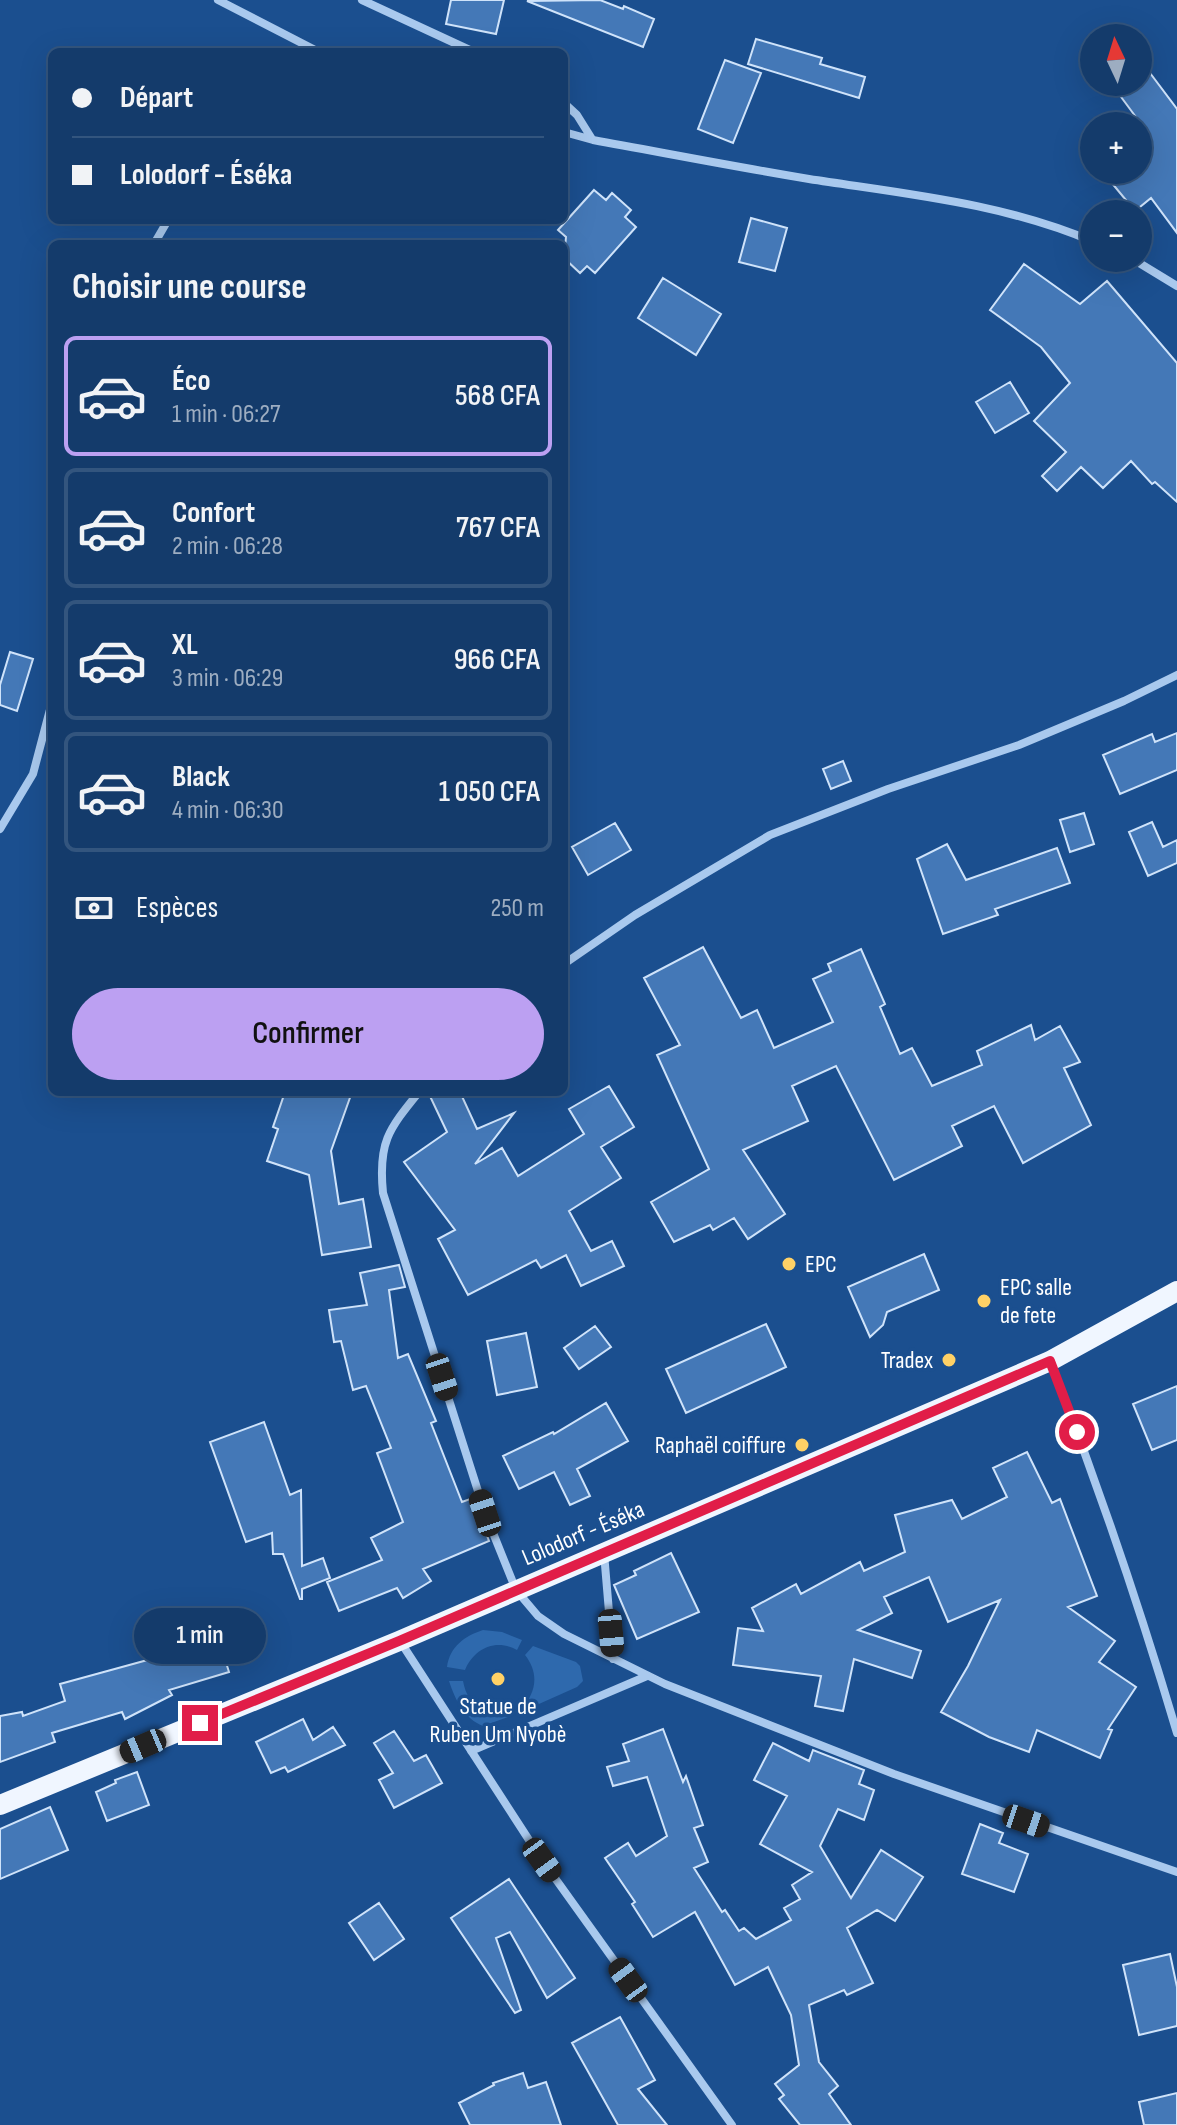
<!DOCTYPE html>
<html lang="fr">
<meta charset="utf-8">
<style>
body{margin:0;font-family:"Sofia Sans Condensed",sans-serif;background:#214673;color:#f1f3f6;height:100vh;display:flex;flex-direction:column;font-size:30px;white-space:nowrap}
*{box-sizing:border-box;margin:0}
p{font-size:26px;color:#9dadc1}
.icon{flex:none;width:44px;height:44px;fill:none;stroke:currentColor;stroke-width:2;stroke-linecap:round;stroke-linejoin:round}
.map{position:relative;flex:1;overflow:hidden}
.sheet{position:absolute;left:48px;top:240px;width:520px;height:856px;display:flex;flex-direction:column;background:#143b6b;border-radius:12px;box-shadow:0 8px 32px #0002,0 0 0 2px #33557e}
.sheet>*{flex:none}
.guide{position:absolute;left:48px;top:48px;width:520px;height:176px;border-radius:12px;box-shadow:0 8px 32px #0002,0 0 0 2px #33557e;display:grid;align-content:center;height:176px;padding:0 24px;background:#143b6b}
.needle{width:52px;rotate:356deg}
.buttons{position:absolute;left:1080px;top:24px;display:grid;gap:16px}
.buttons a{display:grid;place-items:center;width:72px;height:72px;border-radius:50%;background:#143b6b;box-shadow:0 8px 32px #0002,0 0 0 2px #33557e;font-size:40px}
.end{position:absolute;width:36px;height:36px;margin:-18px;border:10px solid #e11d48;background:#fff;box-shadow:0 0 0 4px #fff}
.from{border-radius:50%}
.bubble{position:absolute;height:56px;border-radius:28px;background:#143b6b;box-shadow:0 8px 32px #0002,0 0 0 2px #33557e;font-size:26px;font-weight:600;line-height:56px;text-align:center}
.car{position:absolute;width:24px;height:48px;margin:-24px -12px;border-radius:10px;box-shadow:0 0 6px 2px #0007;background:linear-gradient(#222 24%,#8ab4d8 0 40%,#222 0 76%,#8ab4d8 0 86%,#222 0)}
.guide b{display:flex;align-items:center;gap:28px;height:76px;font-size:30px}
.guide b+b{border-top:2px solid #33557e}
.guide i{width:20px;height:20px;background:#f1f3f6}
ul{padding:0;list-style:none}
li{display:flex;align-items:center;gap:24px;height:120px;margin:0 16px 12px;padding:0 8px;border:4px solid #33557e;border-radius:12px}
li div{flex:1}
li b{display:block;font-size:30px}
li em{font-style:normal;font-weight:600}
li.on{border-color:#bca0f2}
li>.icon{width:72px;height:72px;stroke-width:1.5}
h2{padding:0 24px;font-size:36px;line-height:96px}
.pay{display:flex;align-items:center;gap:20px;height:88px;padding:0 24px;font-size:30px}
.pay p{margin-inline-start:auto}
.cta{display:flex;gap:16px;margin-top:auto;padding:16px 24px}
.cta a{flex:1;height:92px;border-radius:48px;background:#bca0f2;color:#111;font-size:32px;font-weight:600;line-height:92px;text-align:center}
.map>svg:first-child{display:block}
.green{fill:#2e69ad}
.building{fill:#4478b7;stroke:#cfe3fa;stroke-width:2}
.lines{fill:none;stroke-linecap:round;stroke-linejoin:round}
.street{stroke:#a9c9ee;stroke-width:8}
.primary{stroke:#f0f6ff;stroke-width:20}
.route{stroke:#e11d48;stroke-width:10}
.poi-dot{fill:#ffd166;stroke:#1b4f8f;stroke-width:3}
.labels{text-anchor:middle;stroke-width:7;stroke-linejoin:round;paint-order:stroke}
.poi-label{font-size:24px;fill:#fff;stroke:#1b4f8f;text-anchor:start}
.street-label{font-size:24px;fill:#fff;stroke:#1b4f8f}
</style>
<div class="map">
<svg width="1177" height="2125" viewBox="0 0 1177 2125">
<rect width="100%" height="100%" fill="#1b4f8f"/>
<!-- green -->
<path class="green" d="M483 1630 502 1632 522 1640 517 1650C495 1638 474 1649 465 1670L447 1667C450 1646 465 1636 483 1630Z
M533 1646 576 1662 580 1666 583 1681 577 1687 521 1712 520 1710C536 1694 540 1674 525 1655Z
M449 1681H463C468 1708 486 1714 508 1717L483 1726C465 1719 455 1700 449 1681Z"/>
<!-- building -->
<path class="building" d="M451 0H504L496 34 446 24Z
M600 0 623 9 624 6 654 19 643 47 527 1Z
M756 39 822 58 820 64 865 77 859 98 748 64Z
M1138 57 1177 109V233L1151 198 1135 211 1101 170H1138V139L1147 132 1110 82H1138Z
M725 60 761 73 733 143 698 129Z
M594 190 606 200 612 193 631 210 625 217 636 227 595 273 587 266 580 273 564 258 566 237 558 230Z
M751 218 787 228 775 271 739 262Z
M1024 264 1080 304 1107 281 1177 363V502L1155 482 1152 484 1131 461 1103 488 1081 467 1057 491 1042 476 1066 452 1034 421 1070 383 1041 347 990 310Z
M663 278 721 314 696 355 638 318Z
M1010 382 1029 413 995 433 976 402Z
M10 652 33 659 17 711 0 705V685Z
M1177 733V770L1120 794 1103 755 1152 734 1155 742Z
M843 761 851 781 831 789 823 769Z
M1084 813 1094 844 1070 852 1060 820Z
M1152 822 1163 847 1177 840V863L1148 876 1129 832Z
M615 823 631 850 588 875 572 847Z
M947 844 966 880 1057 848 1070 883 995 909 998 915 943 934 917 859Z
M703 947 741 1018 757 1010 774 1048 833 1022 813 979 831 971 828 964 861 949 885 1004 880 1007 900 1054 912 1048 932 1086 982 1065 977 1051 1031 1025 1035 1040 1060 1026 1080 1062 1064 1068 1091 1125 1023 1163 994 1106 952 1126 962 1146 894 1180 836 1066 792 1086 808 1121 743 1150 785 1214 748 1239 734 1218 713 1230 710 1225 674 1242 651 1202 709 1169 657 1055 680 1045 644 978Z
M609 1086 634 1127 601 1147 621 1178 569 1211 591 1251 612 1241 624 1266 581 1286 566 1255 541 1268 536 1260 468 1295 438 1239 455 1230 404 1162 447 1132 428 1092H460L477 1129 514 1113 475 1164 502 1148 518 1176 584 1134 569 1109Z
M285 1092H352L331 1151 339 1204 363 1199 371 1247 322 1255 309 1175 267 1161 278 1129 273 1127Z
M924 1254 939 1290 887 1312 883 1325 870 1337 848 1287Z
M399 1265 405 1287 389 1290 398 1358 408 1354 436 1421 431 1423 462 1502 473 1498 489 1541 423 1569 431 1581 403 1598 397 1588 339 1611 327 1582 382 1560 371 1538 403 1522 377 1453 391 1448 366 1386 353 1390 341 1341 334 1342 329 1310 367 1305 360 1273Z
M766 1324 786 1367 686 1413 666 1369Z
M595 1326 611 1347 579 1369 564 1348Z
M526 1333 537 1387 497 1395 487 1341Z
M1177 1386V1440L1152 1450 1133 1404Z
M606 1403 628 1441 577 1469 590 1496 570 1505 554 1472 519 1489 503 1456 553 1432 554 1434Z
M264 1422 290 1495 301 1490 302 1566 323 1558 330 1578 302 1589V1599H300L283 1554H273L272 1533 246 1542 210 1442Z
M1027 1452 1052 1503 1060 1499 1097 1596 1068 1607 1115 1641 1099 1662 1136 1687 1108 1729 1112 1730 1100 1758 1037 1730 1029 1752 989 1737 941 1712 968 1666 1000 1600 948 1622 929 1577 884 1597 892 1613 858 1630 921 1651 912 1678 854 1659 843 1711 815 1706 821 1676 733 1665 738 1628 763 1631 752 1608 796 1584 801 1594 860 1562 864 1571 905 1552 895 1515 952 1500 962 1519 1007 1497 993 1468Z
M671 1553 699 1612 637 1639 614 1585 636 1575 634 1571Z
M218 1637 229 1672 169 1690 172 1695 125 1719 122 1712 52 1733 55 1742 0 1762V1716L22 1712 23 1716 65 1701 60 1684 173 1653Z
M303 1719 313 1740 333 1727 345 1745 288 1772 285 1767 271 1773 256 1742Z
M663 1729 683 1782 686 1776 703 1825 694 1828 708 1862 694 1868 722 1912 725 1910 739 1931 744 1928 756 1939 791 1920 784 1908 800 1899 792 1885 812 1872 760 1844 787 1796 754 1780 773 1743 809 1761 813 1750 864 1770 859 1784 874 1790 864 1820 838 1809 820 1846 851 1898 881 1850 923 1877 895 1921 877 1910 847 1928 873 1983 847 1995 844 1990 809 2005 819 2062 838 2086 829 2094 851 2125H800L779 2099 784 2095 775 2084 799 2065 791 2015 768 1967 735 1985 695 1912 653 1937 632 1904 635 1902 605 1858 628 1843 636 1856 667 1836 647 1777 613 1786 607 1767 629 1761 623 1744Z
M394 1731 414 1761 426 1755 442 1783 394 1808 379 1780 393 1773 374 1743Z
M137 1772 149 1805 107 1821 96 1792 116 1783 115 1780Z
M50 1807 68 1850 0 1879V1829Z
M980 1824 1003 1833 999 1843 1028 1854 1014 1892 962 1874Z
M509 1879 575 1978 547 1998 510 1932 496 1938 521 2010 515 2013 451 1918Z
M379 1903 404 1939 374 1960 349 1923Z
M1170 1954 1177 1987V2026L1139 2035 1123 1965Z
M620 2017 655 2080 638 2089 667 2125H618L572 2043Z
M523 2073 528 2088 546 2082 561 2125H470L459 2103 494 2085 493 2083Z
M1177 2093V2125H1144L1139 2102Z"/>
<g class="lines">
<!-- street -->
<path class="street" d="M218 0 319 52
M362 0 474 52
M564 103 577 115 592 139
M564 132 593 140C665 153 737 167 809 179 906 194 1003 203 1094 242
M154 244 168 220
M1131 258 1177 286
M0 829 33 774 52 702
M564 964 635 915 770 835 888 789 1019 745 1124 701 1177 675
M419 1092C388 1130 378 1143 383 1193L485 1513 516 1590 538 1616 564 1634 665 1684 894 1774 1177 1872
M1051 1363C1098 1485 1140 1608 1177 1733
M604 1553 613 1659
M400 1641 542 1860 732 2125
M471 1751 647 1676"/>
<!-- primary -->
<path class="primary" d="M0 1805 399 1641 1050 1361 1177 1291"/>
</g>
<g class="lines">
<!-- route -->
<path class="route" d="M200 1723 399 1641 1050 1361 1077 1432"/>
</g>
<!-- markers -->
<g class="poi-dot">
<circle cx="789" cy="1264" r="8"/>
<circle cx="984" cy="1301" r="8"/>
<circle cx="949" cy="1360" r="8"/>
<circle cx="802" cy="1445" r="8"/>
<circle cx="498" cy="1679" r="8"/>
</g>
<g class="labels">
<!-- poi labels -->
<g class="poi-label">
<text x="805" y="1272">EPC</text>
<text x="1000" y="1295">EPC salle<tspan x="1000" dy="28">de fete</tspan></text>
<text x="933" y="1368" text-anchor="end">Tradex</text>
<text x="786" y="1453" text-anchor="end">Raphaël coiffure</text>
<text x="498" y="1714" text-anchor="middle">Statue de<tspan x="498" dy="28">Ruben Um Nyobè</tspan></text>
</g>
<!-- street labels -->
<g class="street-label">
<text transform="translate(583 1533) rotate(-23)" y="8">Lolodorf - Éséka</text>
</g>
</g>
</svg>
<div class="buttons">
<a><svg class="needle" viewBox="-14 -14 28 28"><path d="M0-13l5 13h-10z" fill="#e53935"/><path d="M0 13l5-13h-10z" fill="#9dadc1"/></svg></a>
<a>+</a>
<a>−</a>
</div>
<i class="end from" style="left:1077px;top:1432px"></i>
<i class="end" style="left:200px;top:1723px"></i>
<div class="bubble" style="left:134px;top:1608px;width:132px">1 min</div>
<i class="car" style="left:442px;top:1377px;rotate:162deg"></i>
<i class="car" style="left:485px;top:1513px;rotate:342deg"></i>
<i class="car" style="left:611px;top:1633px;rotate:175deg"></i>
<i class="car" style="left:143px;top:1746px;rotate:247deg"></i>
<i class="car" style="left:1026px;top:1821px;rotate:109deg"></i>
<i class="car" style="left:542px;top:1860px;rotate:144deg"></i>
<i class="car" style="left:628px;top:1980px;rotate:324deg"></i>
<div class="guide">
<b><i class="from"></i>Départ</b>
<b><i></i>Lolodorf - Éséka</b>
</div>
<section class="sheet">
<h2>Choisir une course</h2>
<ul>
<li class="on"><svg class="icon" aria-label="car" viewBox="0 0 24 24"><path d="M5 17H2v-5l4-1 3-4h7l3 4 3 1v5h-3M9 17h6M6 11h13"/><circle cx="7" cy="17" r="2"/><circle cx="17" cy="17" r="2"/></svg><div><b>Éco</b><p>1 min · 06:27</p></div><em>568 CFA</em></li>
<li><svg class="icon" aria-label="car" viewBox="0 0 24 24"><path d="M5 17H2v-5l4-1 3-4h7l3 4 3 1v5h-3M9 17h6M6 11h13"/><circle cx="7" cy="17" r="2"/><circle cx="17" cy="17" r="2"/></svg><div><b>Confort</b><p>2 min · 06:28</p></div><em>767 CFA</em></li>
<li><svg class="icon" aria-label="car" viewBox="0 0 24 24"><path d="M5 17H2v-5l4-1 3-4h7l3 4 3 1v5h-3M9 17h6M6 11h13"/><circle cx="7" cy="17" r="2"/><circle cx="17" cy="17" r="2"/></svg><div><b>XL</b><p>3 min · 06:29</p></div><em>966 CFA</em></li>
<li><svg class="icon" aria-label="car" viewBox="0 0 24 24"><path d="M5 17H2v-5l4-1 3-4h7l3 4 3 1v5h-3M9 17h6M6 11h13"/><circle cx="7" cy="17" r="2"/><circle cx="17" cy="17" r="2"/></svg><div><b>Black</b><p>4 min · 06:30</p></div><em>1 050 CFA</em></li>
</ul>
<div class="pay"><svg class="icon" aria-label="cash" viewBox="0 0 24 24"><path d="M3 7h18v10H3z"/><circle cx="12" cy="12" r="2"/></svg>Espèces<p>250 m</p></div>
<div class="cta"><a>Confirmer</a></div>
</section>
</div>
